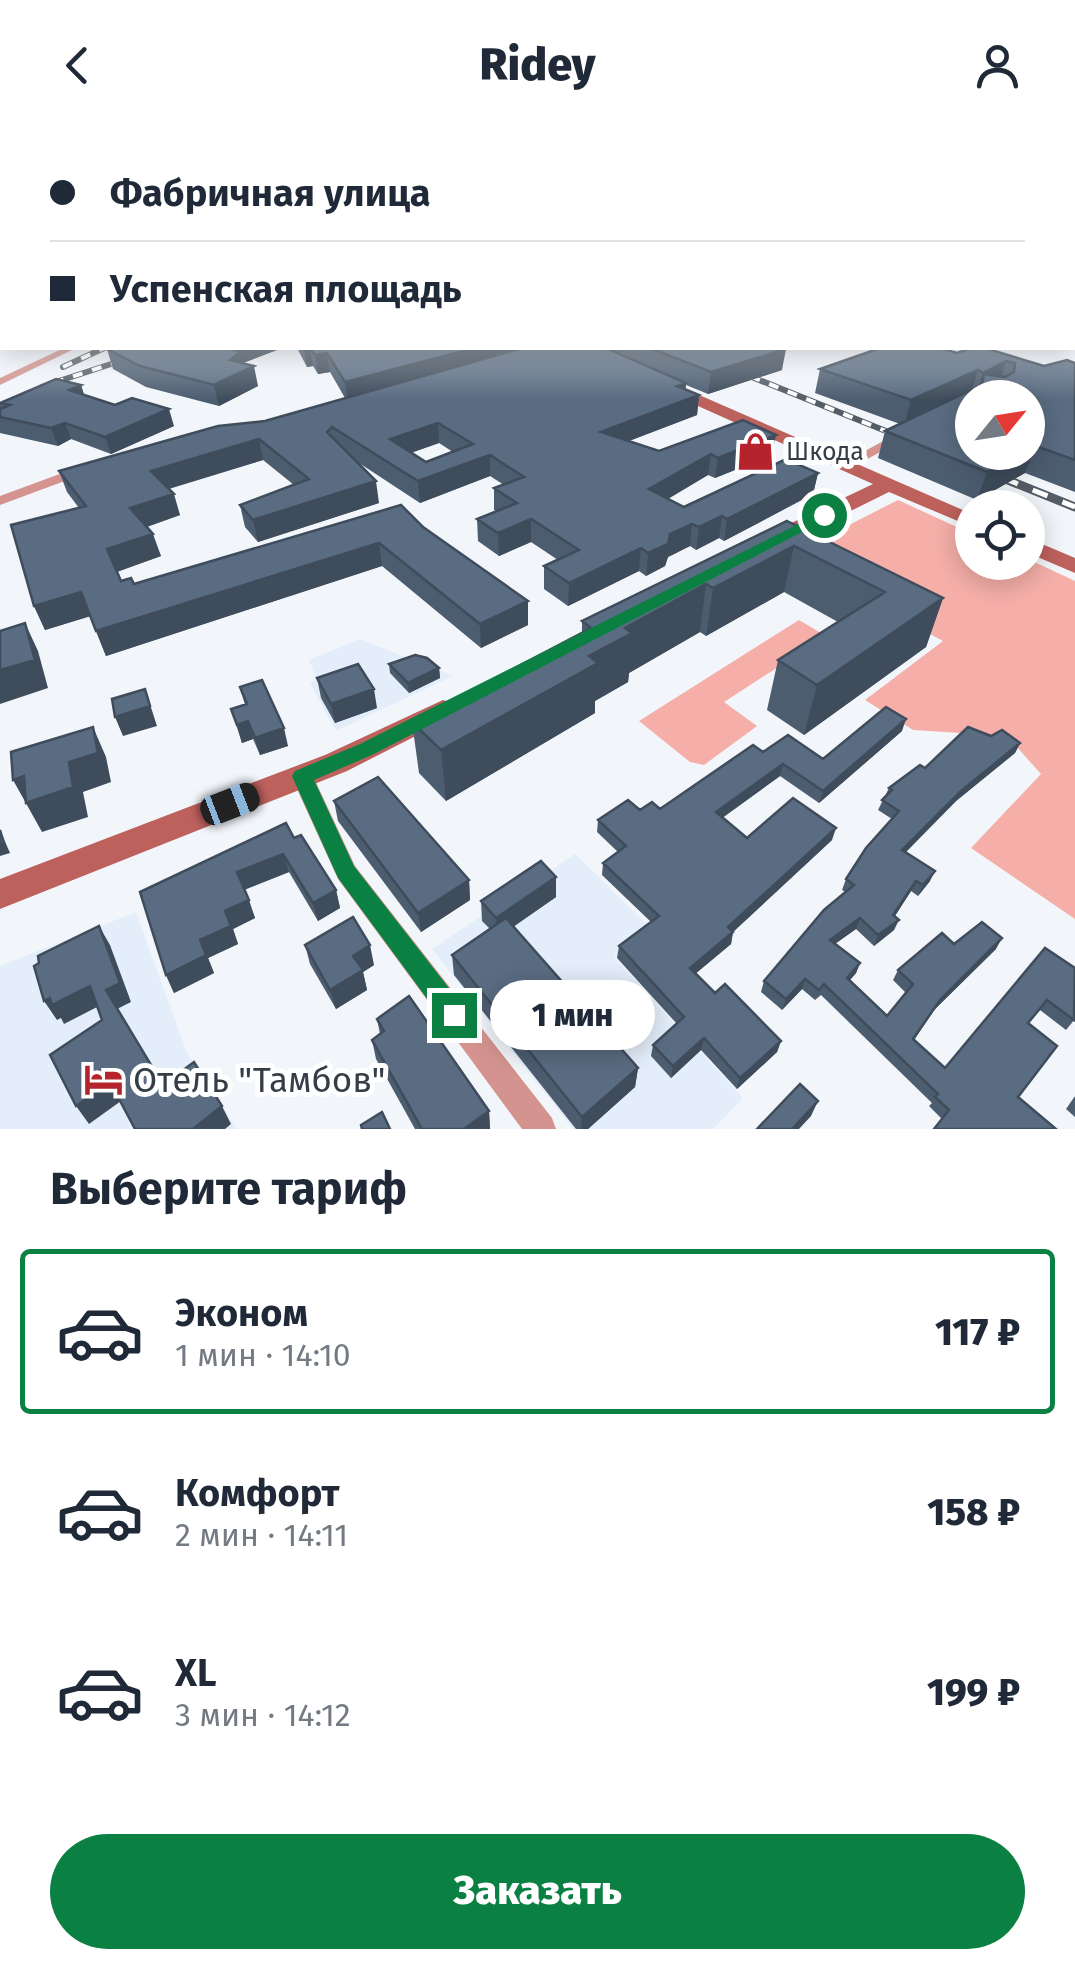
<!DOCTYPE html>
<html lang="ru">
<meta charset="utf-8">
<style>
body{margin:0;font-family:"Fira Sans",sans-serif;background:#f2f2f3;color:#1f2937;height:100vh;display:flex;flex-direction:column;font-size:38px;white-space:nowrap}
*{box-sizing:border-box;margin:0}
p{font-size:32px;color:#747a83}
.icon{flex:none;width:55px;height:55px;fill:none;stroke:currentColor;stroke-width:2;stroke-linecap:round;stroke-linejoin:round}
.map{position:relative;height:999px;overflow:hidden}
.drawer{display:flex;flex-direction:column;background:#fff;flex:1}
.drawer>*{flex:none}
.top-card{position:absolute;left:0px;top:0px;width:1075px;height:220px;box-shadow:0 5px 25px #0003;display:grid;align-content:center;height:220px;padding:0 50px;background:#fff}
.needle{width:65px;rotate:60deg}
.fabs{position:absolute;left:955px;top:250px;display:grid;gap:20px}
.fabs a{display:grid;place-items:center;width:90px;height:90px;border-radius:50%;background:#fff;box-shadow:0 5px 25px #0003;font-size:50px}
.end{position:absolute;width:45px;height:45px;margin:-22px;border:12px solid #0b8043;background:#fff;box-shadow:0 0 0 5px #fff}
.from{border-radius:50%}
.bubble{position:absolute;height:70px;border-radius:35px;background:#fff;box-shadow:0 5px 25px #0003;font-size:32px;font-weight:800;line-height:70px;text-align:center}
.car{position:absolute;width:30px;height:60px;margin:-30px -15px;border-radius:12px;box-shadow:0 0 8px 2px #0007;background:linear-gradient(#222 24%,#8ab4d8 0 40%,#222 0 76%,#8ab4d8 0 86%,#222 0)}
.top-card b{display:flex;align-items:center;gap:35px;height:95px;font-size:38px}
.top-card b+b{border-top:2px solid #e0e1e3}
.top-card i{width:25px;height:25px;background:#1f2937}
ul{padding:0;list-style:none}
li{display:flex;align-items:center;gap:30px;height:165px;margin:0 20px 15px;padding:0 30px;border:5px solid transparent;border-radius:10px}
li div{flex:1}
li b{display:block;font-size:38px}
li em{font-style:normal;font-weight:800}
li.active{border-color:#0b8043}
li>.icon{width:90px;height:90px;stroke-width:1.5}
h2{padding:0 50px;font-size:45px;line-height:120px}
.primary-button{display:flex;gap:20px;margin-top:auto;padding:20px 50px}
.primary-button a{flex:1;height:115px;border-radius:60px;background:#0b8043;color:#fff;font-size:40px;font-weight:800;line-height:115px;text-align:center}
header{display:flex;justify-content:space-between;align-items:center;height:130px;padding:0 50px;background:#fff;font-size:45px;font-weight:800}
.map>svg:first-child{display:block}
.built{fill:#e3eefa}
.green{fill:#f5aea8}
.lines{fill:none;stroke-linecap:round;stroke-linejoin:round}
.street{fill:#d4938e;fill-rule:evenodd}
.secondary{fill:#bd615d;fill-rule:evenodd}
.rail-far1-casing{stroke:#545c65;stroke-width:6}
.rail-casing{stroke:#545c65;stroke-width:9}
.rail-far1{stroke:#fff;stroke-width:4;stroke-dasharray:10;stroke-linecap:butt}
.rail{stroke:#fff;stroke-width:5;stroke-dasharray:16;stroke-linecap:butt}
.wall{fill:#4d5d70;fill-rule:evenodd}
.shaded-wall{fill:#3f4c5b}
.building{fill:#5a6c82;stroke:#3f4c5b;stroke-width:2.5;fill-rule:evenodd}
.route{fill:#0b8043}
.labels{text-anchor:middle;stroke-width:10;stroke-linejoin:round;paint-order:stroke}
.far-poi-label{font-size:25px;fill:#353e47;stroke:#fff;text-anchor:start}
.near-poi-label{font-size:35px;fill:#353e47;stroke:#fff;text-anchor:start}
</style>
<header><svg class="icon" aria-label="back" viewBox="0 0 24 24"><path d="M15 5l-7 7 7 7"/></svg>Ridey<svg class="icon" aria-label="person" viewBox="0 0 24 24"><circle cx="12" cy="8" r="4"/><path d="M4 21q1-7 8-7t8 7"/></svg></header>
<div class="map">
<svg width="1075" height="999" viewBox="0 0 1075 999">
<rect width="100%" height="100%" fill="#f2f6fb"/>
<!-- built -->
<path class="built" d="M360 509 453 546 336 601 310 554 316 548 309 530Z
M575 724 651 798 614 827 743 968 713 999H573L432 819Z
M136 782 187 923 237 999H0V836Z"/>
<!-- green -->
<path class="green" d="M898 370 972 404V432L1028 429 1075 451V789L971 718 1041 644 1007 606 913 600 865 570 943 511 786 427Z
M799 490 826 506 724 572 757 596 704 635 690 632 639 591Z"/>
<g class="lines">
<!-- street -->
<path class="street" d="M64 218H76L0 255V248Z
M900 302 904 303V309L851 338H841L839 335Z
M84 335 89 336V342L0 375V366Z
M302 638 310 640 313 646 355 736 552 988 556 999H522L338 749 291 646 294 640Z"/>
<!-- secondary -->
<path class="secondary" d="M662 254H674L972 384V397L889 362 780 416H764L761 411 764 406 873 354 662 260Z
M1028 408 1075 428V443L1028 423Z
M443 570 453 573 457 580 453 587 347 641 0 779V749L325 625Z"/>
<defs>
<path id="rail-far1" d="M63 237 104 218
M732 239 913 312
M0 279 62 250 160 218
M987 342 1009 351"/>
<path id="rail" d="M1003 348 1075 377"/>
</defs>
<!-- rail-far1 casing -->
<use href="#rail-far1" class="rail-far1-casing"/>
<!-- rail casing -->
<use href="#rail" class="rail-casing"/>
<!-- rail-far1 -->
<use href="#rail-far1" class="rail-far1"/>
<!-- rail -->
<use href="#rail" class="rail"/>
</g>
<!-- wall -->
<path class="wall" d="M112 218H282L243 233 258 256 219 276 146 257 113 239 107 219Z
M297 218H780L782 240 708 264 686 255V260L699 265 697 285 629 311 659 321 772 325 715 348 708 345 668 369 684 377 818 343 813 364 724 411 719 408 696 420 690 416 668 427 665 436 646 446 639 441 568 476 544 459V436L558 430 531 412 499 426 478 411 477 389 496 381 494 380V358L504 355 490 346 420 373 356 331 379 373 258 412 245 397 240 375 294 355 263 330 169 359 180 385 147 397 161 426 117 442 121 451 134 454 423 397 528 495 481 518 382 436 106 526 90 486 45 500 34 476 79 378 67 362 59 341 265 291 345 268 330 242 318 244 313 236 307 237ZM439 313 453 322 426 332 411 323Z
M957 223 1044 236 1075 233V362L1025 343 977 370 878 328 885 301 900 294 815 263 820 239Z
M81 255 84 265 174 296 111 324 71 309 58 316 0 303V273Z
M787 391 943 468 926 517 804 605 767 580 778 530 838 492 784 462 706 506 700 502 629 543 628 552 595 571V583L446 671 419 643 412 592 582 503V491Z
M389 534 439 538 440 548 409 563 390 543Z
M317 548 377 578 335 593 321 568Z
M240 557 288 616 260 625 253 609 242 613 231 579 245 575Z
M902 601 819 673 780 646 723 687 747 708 832 710 733 802 731 814 696 843 715 863 781 911 777 922 737 959 701 920 671 948 651 926 653 915 677 894 617 828 619 816 651 792 602 745 603 733 618 722 597 702 598 690 640 680 660 679 763 622 823 629Z
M991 606 1020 613 1015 623 956 671 906 722 930 751 918 766 911 761 895 786 894 800 874 816 856 799 835 814 860 833 856 843 850 850 887 886 906 863 893 850 898 840 954 814 996 819 934 880 914 910 945 938 1045 818 1075 889 1066 900 1040 880 942 989 929 976 932 973 821 865 815 870 802 859 782 880 761 862 764 851 846 762 842 760 846 749 892 689 878 680 889 658 925 638Z
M334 671 469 750 470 770 421 802 338 691Z
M294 708 336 760 340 778 318 791 289 742 244 760 255 788 233 799 238 814 208 828 214 843 174 863 166 845 140 762Z
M556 767 513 797 638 938 635 957 588 999H576L454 845 452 825 490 799 482 791 481 771Z
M305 815 374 835 363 842 367 860 336 879 310 834Z
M377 889 489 981 490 999H415L376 929 372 910 380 904Z
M1075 966V987L1066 979Z"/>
<!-- shaded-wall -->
<path class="shaded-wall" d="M1075 146V158L1073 164 1072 147Z
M228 218H282L243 233 254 236 258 256 219 276 214 255Z
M304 218H310L313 236 307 237Z
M475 218H543L348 272 345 252Z
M786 219 782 240 708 264 711 242Z
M327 223 330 242 318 244 315 225Z
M1006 231 998 255 984 244 975 267 983 243Z
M978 240 971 264 904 295 911 270Z
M686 253 684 271 699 265 697 285 600 322 601 302 677 256Z
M81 255 86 271 69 260Z
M169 279 174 296 111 324 105 307Z
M65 293 71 309 58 316 51 298Z
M438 293 439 313 392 329 390 309Z
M776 305 772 325 715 348 718 328Z
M259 309 263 330 157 362 151 341Z
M1036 316 1025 343 977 370 987 342 1023 322H1028V320Z
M711 324 708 345 647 381 649 359Z
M490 325V346L420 373 418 351Z
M818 343 813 364 724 411 727 389Z
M376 351 379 373 258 412 253 390Z
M174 364 180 385 137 400 130 378Z
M722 386 719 408 696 420 699 397Z
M531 389V412L499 426 498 403Z
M692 394 690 416 668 427 665 436 646 446 648 423 670 404Z
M153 404 161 426 116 442 107 419Z
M379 413 382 436 106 526 96 501Z
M794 416 784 462 706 506 713 458Z
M641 418 639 441 568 476 569 453Z
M706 454 700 502 629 543 628 552 595 571V583L446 671 441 620 589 526 625 498Z
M81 462 91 486 45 500 34 476Z
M943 468 926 517 804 605 817 555Z
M528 471V495L481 518 480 494Z
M25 493 38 521 48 558 0 574V540Z
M439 538 440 548 409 563 408 553Z
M145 559 157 596 123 606 115 587Z
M374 559 377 578 335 593 331 574Z
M906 589 902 601 819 673 823 661Z
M248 591 253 609 242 613 237 595Z
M93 597 106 627 111 652 83 662 88 687 42 702 13 650 69 632Z
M284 598 288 616 260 625 255 608Z
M1020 613 1015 623 956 671 898 730 902 720 961 661Z
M783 634 780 646 714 694 716 682Z
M836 698 832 710 733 802 731 814 688 850 690 838 728 797Z
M0 700 10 723 0 726Z
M283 724 289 742 243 760 237 742Z
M935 741 930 751 918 766 923 755Z
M556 747V767L497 808 496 788Z
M469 750 470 770 421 802 418 783Z
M916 751 911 761 889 795 893 785Z
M336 760 340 778 318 791 313 773Z
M249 770 255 788 233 799 238 814 208 828 214 843 174 863 166 845 225 781Z
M860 788 856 799 826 820 830 810Z
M899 790 894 800 874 816 878 805Z
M99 796 110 815 131 872 117 879 106 860Z
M1002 808 996 819 934 880 908 919 940 870Z
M370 815 374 835 363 842 367 860 336 879 330 860 353 826Z
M860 833 856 843 843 858 847 848Z
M805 849 802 859 782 880 786 869Z
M90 856 101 875 64 894 61 888 57 890 44 871Z
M704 908 701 920 671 948 673 936Z
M781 911 777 922 737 959 740 948Z
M638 938 635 957 588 999H581L582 987Z
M110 952 121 971 89 994 76 976Z
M818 971 811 986 799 999H792Z
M222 976 231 994 225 999H193Z
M489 981 490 999H464Z"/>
<!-- building -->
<path class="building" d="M112 218H228L240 222 230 230 254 236 214 255 140 236 107 219Z
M310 218H475L345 252 327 223 315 225Z
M522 218H606L686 253 677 256 699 265 601 302 659 321 743 290 776 305 718 328 711 324 649 359 684 377 786 329 818 343 727 389 722 386 699 397 692 394 670 404 668 414 648 423 641 418 569 453 544 436 579 420 531 389 498 403 477 389 517 373 494 358 524 347 490 325 418 351 332 297 327 302 376 351 253 390 240 375 309 349 259 309 151 341 174 364 130 378 153 404 107 419 121 451 131 448 134 454 401 375 423 397 528 471 480 494 379 413 96 501 81 462 34 476 11 395 86 376 59 341 218 296 265 291ZM438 293 473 314 426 332 390 309Z
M650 218H780L786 219 711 242Z
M880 218H940L957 223 971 218H985L1044 236 1067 230 1075 233V330L1036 316 1028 320V268H972V322H1023L987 342 885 301 982 255 984 244 1005 247 1014 242 1015 233 1006 231 983 243 978 240 911 270 820 239Z
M56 249 81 255 69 260 115 275 132 268 169 279 105 307 65 293 51 298 0 287V279L10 275 0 273Z
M787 391 943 468 817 555 778 530 885 462 794 416 713 458 706 454 625 498 632 503 589 526 598 533 441 620 412 592 591 498 582 491Z
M25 493 35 530 0 540V501Z
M415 525 427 528 439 538 408 553 389 534Z
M358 534 374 559 331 574 317 548Z
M262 550 284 598 255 608 248 591 237 595 231 579 247 574 240 557Z
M145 559 150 576 115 587 112 569Z
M886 577 906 589 823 661 783 634 716 682 747 708 793 668 836 698 728 797 733 802 690 838 715 863 725 854 781 911 740 948 704 908 673 936 653 915 684 887 619 816 659 786 603 733 626 716 598 690 628 670 640 680 652 672 660 679 753 615 763 622 788 605 823 629Z
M93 597 98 623 69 632 73 657 26 673 24 646 13 650 11 622Z
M968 597 991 606 1002 600 1020 613 961 661 902 720 935 741 923 755 916 751 893 785 899 790 878 805 860 788 830 810 860 833 847 848 887 886 913 854 898 840 942 803 954 814 982 792 1002 808 940 870 913 909 945 938 1045 818 1075 838 1074 890 1047 870 1028 893 1057 916 1018 967 1056 999H934L949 980 935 967 938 964 824 854 819 860 805 849 786 869 764 851 824 780 854 755 846 749 866 718 899 681 882 670 892 660 889 658 920 635 925 638Z
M378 647 469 750 418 783 334 671Z
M286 693 294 708 301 705 336 760 313 773 283 724 237 742 249 770 225 781 231 796 200 810 206 825 166 845 140 762Z
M0 700 4 713 0 714Z
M541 731 556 747 496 788 481 771Z
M353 787 370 815 353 826 363 840 330 860 305 815Z
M506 788 638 938 582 987 452 825Z
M99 796 120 853 106 860 163 955 194 932 222 976 193 999H135L110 952 76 976 50 925 102 890 90 856 52 875 50 868 44 871 34 836 39 833 38 826Z
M409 866 489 981 464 999H422L372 910 384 901 377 889Z
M800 954 818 971 792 999H757Z
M382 982 390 999H362L361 995Z"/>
<!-- sky -->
<linearGradient id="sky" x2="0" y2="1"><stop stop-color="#9bc6f0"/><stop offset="0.48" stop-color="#f9fbfd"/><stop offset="1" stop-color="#f9fbfd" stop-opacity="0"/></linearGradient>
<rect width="1075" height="270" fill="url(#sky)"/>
<!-- route -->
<path class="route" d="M824 381 829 388 374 624 314 650 354 736 463 876 467 885 463 893 454 897 445 893 338 748 292 646 295 641 360 614Z"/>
<!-- icons -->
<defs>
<symbol id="shop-bare" viewBox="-9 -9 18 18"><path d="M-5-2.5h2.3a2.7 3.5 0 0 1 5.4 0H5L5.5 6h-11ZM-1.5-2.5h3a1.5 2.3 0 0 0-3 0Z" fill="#b5242c" stroke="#fff" stroke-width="2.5" paint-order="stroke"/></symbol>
<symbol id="hotel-bare" viewBox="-9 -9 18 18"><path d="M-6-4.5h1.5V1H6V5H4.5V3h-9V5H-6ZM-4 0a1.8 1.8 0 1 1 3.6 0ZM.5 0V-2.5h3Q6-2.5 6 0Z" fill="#b5242c" stroke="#fff" stroke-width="2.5" paint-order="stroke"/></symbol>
</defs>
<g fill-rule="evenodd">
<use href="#shop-bare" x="728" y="294" width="55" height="55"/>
<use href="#hotel-bare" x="76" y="922" width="55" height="55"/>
</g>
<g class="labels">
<!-- far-poi labels -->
<g class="far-poi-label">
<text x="786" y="330">Шкода</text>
</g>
<!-- near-poi labels -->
<g class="near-poi-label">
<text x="133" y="962">Отель "Тамбов"</text>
</g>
</g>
</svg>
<div class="fabs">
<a><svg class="needle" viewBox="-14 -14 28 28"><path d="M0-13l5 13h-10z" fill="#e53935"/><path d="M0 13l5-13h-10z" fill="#747a83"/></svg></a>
<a><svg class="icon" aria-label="locate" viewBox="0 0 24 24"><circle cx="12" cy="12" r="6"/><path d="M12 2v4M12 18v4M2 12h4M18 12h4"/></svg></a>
</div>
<i class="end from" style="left:824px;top:385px"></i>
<i class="end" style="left:454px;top:885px"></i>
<div class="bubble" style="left:490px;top:850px;width:165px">1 мин</div>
<i class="car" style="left:230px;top:674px;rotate:69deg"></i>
<div class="top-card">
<b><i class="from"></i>Фабричная улица</b>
<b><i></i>Успенская площадь</b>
</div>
</div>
<section class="drawer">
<h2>Выберите тариф</h2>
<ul>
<li class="active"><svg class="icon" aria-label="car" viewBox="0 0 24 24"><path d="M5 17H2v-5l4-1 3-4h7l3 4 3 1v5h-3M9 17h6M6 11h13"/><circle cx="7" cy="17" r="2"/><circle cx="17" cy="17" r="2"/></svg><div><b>Эконом</b><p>1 мин · 14:10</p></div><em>117 ₽</em></li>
<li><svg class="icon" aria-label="car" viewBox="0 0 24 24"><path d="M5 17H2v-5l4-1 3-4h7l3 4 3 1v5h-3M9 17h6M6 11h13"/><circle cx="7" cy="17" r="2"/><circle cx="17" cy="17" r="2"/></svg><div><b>Комфорт</b><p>2 мин · 14:11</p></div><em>158 ₽</em></li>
<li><svg class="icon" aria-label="car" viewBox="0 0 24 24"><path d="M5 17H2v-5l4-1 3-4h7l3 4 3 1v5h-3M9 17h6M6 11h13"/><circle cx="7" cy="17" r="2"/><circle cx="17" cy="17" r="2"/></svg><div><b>XL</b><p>3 мин · 14:12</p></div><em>199 ₽</em></li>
</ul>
<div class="primary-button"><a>Заказать</a></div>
</section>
